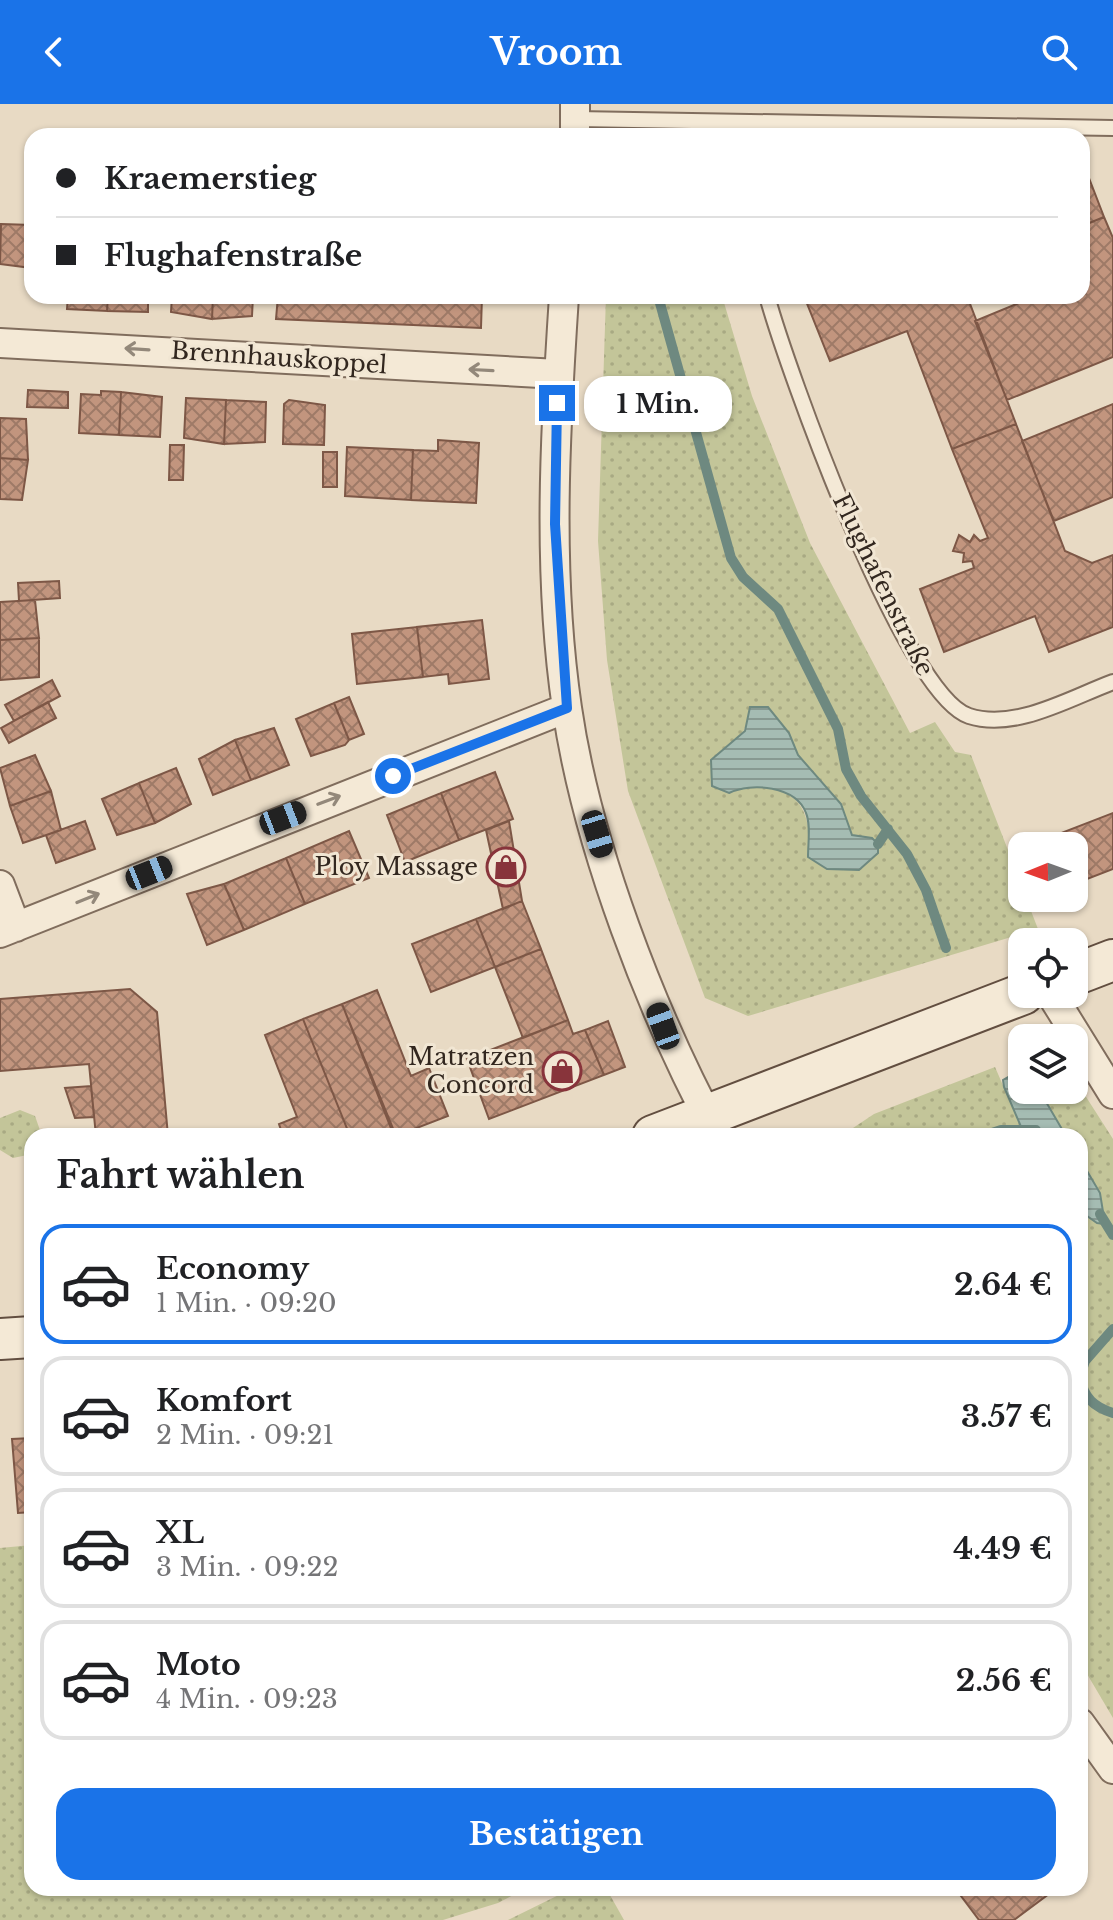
<!DOCTYPE html>
<html lang="de">
<meta charset="utf-8">
<style>
body{margin:0;font-family:"Libre Baskerville",serif;background:#f2f2f2;color:#202124;height:100vh;display:flex;flex-direction:column;font-size:30px;white-space:nowrap}
*{box-sizing:border-box;margin:0}
p{font-size:26px;color:#757577}
.icon{flex:none;width:44px;height:44px;fill:none;stroke:currentColor;stroke-width:2;stroke-linecap:round;stroke-linejoin:round}
.map{position:relative;flex:1;overflow:hidden}
.details{position:absolute;left:24px;top:1024px;width:1064px;height:768px;display:flex;flex-direction:column;background:#fff;border-radius:24px;box-shadow:0 2px 6px #0004}
.details>*{flex:none}
.top-card{position:absolute;left:24px;top:24px;width:1066px;height:176px;border-radius:24px;box-shadow:0 2px 6px #0004;display:grid;align-content:center;height:176px;padding:0 32px;background:#fff}
.needle{width:52px;rotate:269deg}
.controls{position:absolute;left:1008px;top:728px;display:grid;gap:16px}
.controls a{display:grid;place-items:center;width:80px;height:80px;border-radius:16px;background:#fff;box-shadow:0 2px 6px #0004;font-size:40px}
.end{position:absolute;width:36px;height:36px;margin:-18px;border:10px solid #1a73e8;background:#fff;box-shadow:0 0 0 4px #fff}
.from{border-radius:50%}
.bubble{position:absolute;height:56px;border-radius:24px;background:#fff;box-shadow:0 2px 6px #0004;font-size:26px;font-weight:700;line-height:56px;text-align:center}
.car{position:absolute;width:24px;height:48px;margin:-24px -12px;border-radius:10px;box-shadow:0 0 6px 2px #0007;background:linear-gradient(#222 24%,#8ab4d8 0 40%,#222 0 76%,#8ab4d8 0 86%,#222 0)}
.top-card b{display:flex;align-items:center;gap:28px;height:76px;font-size:30px}
.top-card b+b{border-top:2px solid #e0e0e0}
.top-card i{width:20px;height:20px;background:#202124}
ul{padding:0;list-style:none}
li{display:flex;align-items:center;gap:24px;height:120px;margin:0 16px 12px;padding:0 16px;border:4px solid #e0e0e0;border-radius:24px}
li div{flex:1}
li b{display:block;font-size:30px}
li em{font-style:normal;font-weight:700}
li.selected{border-color:#1a73e8}
li>.icon{width:72px;height:72px;stroke-width:1.5}
h2{padding:0 32px;font-size:36px;line-height:96px}
.button{display:flex;gap:16px;margin-top:auto;padding:16px 32px}
.button a{flex:1;height:92px;border-radius:24px;background:#1a73e8;color:#fff;font-size:32px;font-weight:700;line-height:92px;text-align:center}
header{display:flex;justify-content:space-between;align-items:center;height:104px;padding:0 32px;background:#1a73e8;color:#fff;font-size:36px;font-weight:700}
.map>svg:first-child{display:block}
.grass{fill:url(#grass-dots);fill-rule:evenodd}
.water{fill:url(#water-rules);stroke:#6e8980;stroke-width:2}
.lines{fill:none;stroke-linecap:round;stroke-linejoin:round}
.stream{stroke:#6e8980;stroke-width:10}
.building{fill:url(#building-cross-hatch);stroke:#7d5746;stroke-width:2}
.service-casing{stroke:#806d5d;stroke-width:18}
.minor-casing{stroke:#806d5d;stroke-width:32}
.secondary-casing{stroke:#624e40;stroke-width:44}
.service{stroke:#f4e9d6;stroke-width:14}
.minor{stroke:#f4e9d6;stroke-width:28}
.secondary{stroke:#f4e9d6;stroke-width:40}
.oneway{stroke:#93887a}
.route{stroke:#1a73e8;stroke-width:10}
.labels{text-anchor:middle;stroke-width:6;stroke-linejoin:round;paint-order:stroke}
.street-label{font-size:24px;fill:#32271f;stroke:#f1e6d3}
.poi-label{font-size:24px;fill:#32271f;stroke:#f1e6d3;text-anchor:end}
</style>
<header><svg class="icon" aria-label="back" viewBox="0 0 24 24"><path d="M15 5l-7 7 7 7"/></svg>Vroom<svg class="icon" aria-label="search" viewBox="0 0 24 24"><circle cx="10" cy="10" r="6"/><path d="M15 15l6 6"/></svg></header>
<div class="map">
<svg width="1113" height="1816" viewBox="0 0 1113 1816">
<defs>
<pattern id="grass-dots" width="8" height="8" patternUnits="userSpaceOnUse" patternTransform="scale(2)"><rect width="8" height="8" fill="#c3c599"/><path d="M2 2h.1M6 6h.1" fill="none" stroke="#a8a983" stroke-width="1.8" stroke-linecap="round"/></pattern>
<pattern id="water-rules" width="6" height="5" patternUnits="userSpaceOnUse" patternTransform="scale(2)"><rect width="6" height="5" fill="#a5bcb3"/><path d="M0 2.5h6" fill="none" stroke="#879991"/></pattern>
<pattern id="building-cross-hatch" width="8" height="8" patternUnits="userSpaceOnUse" patternTransform="scale(2)"><rect width="8" height="8" fill="#c2957e"/><path d="M0 0l8 8M0 8l8-8" fill="none" stroke="#9e7a67"/></pattern>
</defs>
<rect width="100%" height="100%" fill="#e8dac4"/>
<!-- grass -->
<path class="grass" d="M606 192H722L752 292 810 439 910 629 935 618 955 648 971 651 1022 782V794H1026L1038 825 748 912 705 894 628 687 607 556 598 437ZM747 616 789 629 798 651 841 700 852 731 860 735 809 729C804 685 778 684 740 683L711 656C726 645 744 636 747 616Z
M995 963 1025 1032H841L874 1010Z
M1074 974 1113 1035V1614L1080 1558V1107L1097 1119 1100 1089 1080 1055V1032H1066L1037 986H1074Z
M20 1006 35 1012 42 1032H32V1050L13 1054 0 1046V1014Z
M32 1441V1784H527L498 1799 443 1816H0V1444Z
M573 1784H606L624 1816H508Z"/>
<!-- water -->
<path class="water" d="M750 603H768L789 629 798 651 841 700 852 731 872 734 878 740V749L859 766 827 765 808 753C808 739 811 721 806 709 796 682 751 678 729 689L712 682 711 656 745 627Z
M1015 969 1022 972V986H1037L1042 991 1066 1032H1025L1004 983 1003 976Z
M1080 1055 1100 1089 1105 1120 1097 1119 1080 1107Z"/>
<g class="lines">
<!-- stream -->
<path class="stream" d="M658 192 731 454 743 473 778 505 838 625 846 665 861 692 907 750 926 786 946 844
M878 740 888 725
M983 1032 1001 1026H1036
M1100 1110 1113 1131
M1080 1272 1085 1257 1113 1225
M1080 1274C1084 1294 1094 1303 1113 1309"/>
</g>
<!-- building -->
<path class="building" d="M1082 56 1104 113 1082 122Z
M1104 113 1113 134V253L1007 296 975 217 1024 197 1022 192H1082V122Z
M1 120 32 121V164L0 160Z
M68 192H108L107 207 67 205Z
M108 192H148V208L107 207Z
M172 192H213L212 215 171 208Z
M213 192H253L252 212 212 215Z
M278 192H482L481 224 276 215Z
M819 192H967L1016 320 952 345 907 227 830 257 806 197Z
M28 286 68 288V304L27 303Z
M101 287 121 288 119 331 79 329 81 290 101 291Z
M121 288 162 293 160 333 119 331Z
M186 294 226 296 224 340 184 334Z
M226 296 266 298 265 338 224 340Z
M289 296 325 301 324 341 283 340 284 300Z
M1113 300V393L1054 417 1022 337Z
M0 314 26 315 28 356 0 354Z
M1016 320 1065 447 1092 459 1113 451V523L1049 548 1035 512 944 548 920 485 974 464 972 457 963 458 964 449 953 447 959 431 970 438 974 431 980 437 988 434 952 345Z
M438 336 479 339 476 399 411 396 413 346 438 347Z
M170 341H184L183 376H169Z
M347 343 413 346 411 396 345 392Z
M323 348H337V383H323Z
M0 354 28 356 22 396 0 395Z
M59 477 60 494 19 497 18 479Z
M35 496 39 534 0 536V498Z
M482 516 489 575 449 580 448 570 423 573 417 523Z
M417 523 423 573 357 580 352 530Z
M39 534V573L0 576V536Z
M52 576 60 592 14 617 5 601Z
M349 593 364 630 349 636 334 599Z
M48 598 56 614 9 639 1 624Z
M334 599 349 636 345 641 311 652 296 615Z
M274 624 289 661 251 676 235 636Z
M235 636 251 676 213 691 199 655Z
M35 651 51 687 10 702 0 664Z
M176 664 191 700 155 719 139 679Z
M495 668 513 715 459 736 441 689Z
M139 679 155 719 117 731 102 695Z
M51 687 61 726 23 739 10 702Z
M441 689 459 736 405 758 387 711Z
M1113 709V765L1074 780V742H1040L1038 738Z
M85 717 95 745 56 759 46 731Z
M509 717 522 797 503 805 486 726Z
M349 727 369 774 305 800 286 754Z
M286 754 305 800 244 826 224 780Z
M224 780 244 826 207 841 187 790Z
M522 797 541 845 495 863 476 815Z
M476 815 495 863 431 888 412 840Z
M541 845 568 916 523 934 495 863Z
M130 885 157 908 168 1032H96L89 960 0 967V895Z
M377 886 411 972 429 964 448 1012 396 1032 342 900Z
M342 900 394 1032H350L303 915Z
M303 915 350 1032H283L279 1020 297 1013 265 931Z
M568 916 573 930 585 926 604 971 489 1015 467 955Z
M608 917 625 963 604 971 585 926Z
M91 982 94 1013 75 1014 65 984Z
M32 1334V1408L18 1409 12 1335Z
M955 1784H1057L1014 1816H979Z"/>
<g class="lines">
<defs>
<path id="service" d="M576 15 1113 24
M767 192C787 265 904 591 969 612 1015 627 1070 594 1113 578"/>
<path id="minor" d="M575 32V0
M564 192C555 328 547 469 567 604 587 742 652 910 718 1032
M0 239 558 270
M0 781 16 823
M0 829 567 604
M1051 890 1113 990
M1080 1619 1113 1665"/>
<path id="secondary" d="M1074 871 1113 856
M653 1032 1023 890
M0 1235 32 1233"/>
</defs>
<!-- service casing -->
<use href="#service" class="service-casing"/>
<!-- minor casing -->
<use href="#minor" class="minor-casing"/>
<!-- secondary casing -->
<use href="#secondary" class="secondary-casing"/>
<!-- service -->
<use href="#service" class="service"/>
<!-- minor -->
<use href="#minor" class="minor"/>
<!-- secondary -->
<use href="#secondary" class="secondary"/>
</g>
<!-- one-way arrows -->
<defs><path id="oneway-shaft" d="M-6 0H5M1.5-3L5.5 0L1.5 3" fill="none" stroke-width="1.6" stroke-linecap="round" stroke-linejoin="round" transform="scale(2)"/></defs>
<g class="oneway">
<use href="#oneway-shaft" transform="translate(137 245) rotate(-176)"/>
<use href="#oneway-shaft" transform="translate(481 266) rotate(-177)"/>
<use href="#oneway-shaft" transform="translate(329 696) rotate(-21)"/>
<use href="#oneway-shaft" transform="translate(88 794) rotate(-22)"/>
</g>
<g class="lines">
<!-- route -->
<path class="route" d="M393 672 567 604 555 420 557 299"/>
</g>
<!-- icons -->
<defs>
<symbol id="shop-ring" viewBox="-11 -11 22 22"><circle r="9.5" fill="#f1e6d3" stroke="#88343b" stroke-width="1.5"/><path d="M-5-2.5h2.3a2.7 3.5 0 0 1 5.4 0H5L5.5 6h-11ZM-1.5-2.5h3a1.5 2.3 0 0 0-3 0Z" fill="#88343b"/></symbol>
</defs>
<g fill-rule="evenodd">
<use href="#shop-ring" x="484" y="741" width="44" height="44"/>
<use href="#shop-ring" x="540" y="945" width="44" height="44"/>
</g>
<g class="labels">
<!-- street labels -->
<g class="street-label">
<text transform="translate(279 254) rotate(4)" y="8">Brennhauskoppel</text>
<text transform="translate(883 481) rotate(64)" y="8">Flughafenstraße</text>
</g>
<!-- poi labels -->
<g class="poi-label">
<text x="478" y="771">Ploy Massage</text>
<text x="534" y="961">Matratzen<tspan x="534" dy="28">Concord</tspan></text>
</g>
</g>
</svg>
<div class="controls">
<a><svg class="needle" viewBox="-14 -14 28 28"><path d="M0-13l5 13h-10z" fill="#e53935"/><path d="M0 13l5-13h-10z" fill="#757577"/></svg></a>
<a><svg class="icon" aria-label="locate" viewBox="0 0 24 24"><circle cx="12" cy="12" r="6"/><path d="M12 2v4M12 18v4M2 12h4M18 12h4"/></svg></a>
<a><svg class="icon" aria-label="layers" viewBox="0 0 24 24"><path d="M12 4l9 5-9 5-9-5zM3 14l9 5 9-5"/></svg></a>
</div>
<i class="end from" style="left:393px;top:672px"></i>
<i class="end" style="left:557px;top:299px"></i>
<div class="bubble" style="left:584px;top:272px;width:148px">1 Min.</div>
<i class="car" style="left:283px;top:714px;rotate:69deg"></i>
<i class="car" style="left:597px;top:730px;rotate:163deg"></i>
<i class="car" style="left:149px;top:769px;rotate:68deg"></i>
<i class="car" style="left:663px;top:922px;rotate:340deg"></i>
<div class="top-card">
<b><i class="from"></i>Kraemerstieg</b>
<b><i></i>Flughafenstraße</b>
</div>
<section class="details">
<h2>Fahrt wählen</h2>
<ul>
<li class="selected"><svg class="icon" aria-label="car" viewBox="0 0 24 24"><path d="M5 17H2v-5l4-1 3-4h7l3 4 3 1v5h-3M9 17h6M6 11h13"/><circle cx="7" cy="17" r="2"/><circle cx="17" cy="17" r="2"/></svg><div><b>Economy</b><p>1 Min. · 09:20</p></div><em>2.64 €</em></li>
<li><svg class="icon" aria-label="car" viewBox="0 0 24 24"><path d="M5 17H2v-5l4-1 3-4h7l3 4 3 1v5h-3M9 17h6M6 11h13"/><circle cx="7" cy="17" r="2"/><circle cx="17" cy="17" r="2"/></svg><div><b>Komfort</b><p>2 Min. · 09:21</p></div><em>3.57 €</em></li>
<li><svg class="icon" aria-label="car" viewBox="0 0 24 24"><path d="M5 17H2v-5l4-1 3-4h7l3 4 3 1v5h-3M9 17h6M6 11h13"/><circle cx="7" cy="17" r="2"/><circle cx="17" cy="17" r="2"/></svg><div><b>XL</b><p>3 Min. · 09:22</p></div><em>4.49 €</em></li>
<li><svg class="icon" aria-label="car" viewBox="0 0 24 24"><path d="M5 17H2v-5l4-1 3-4h7l3 4 3 1v5h-3M9 17h6M6 11h13"/><circle cx="7" cy="17" r="2"/><circle cx="17" cy="17" r="2"/></svg><div><b>Moto</b><p>4 Min. · 09:23</p></div><em>2.56 €</em></li>
</ul>
<div class="button"><a>Bestätigen</a></div>
</section>
</div>
